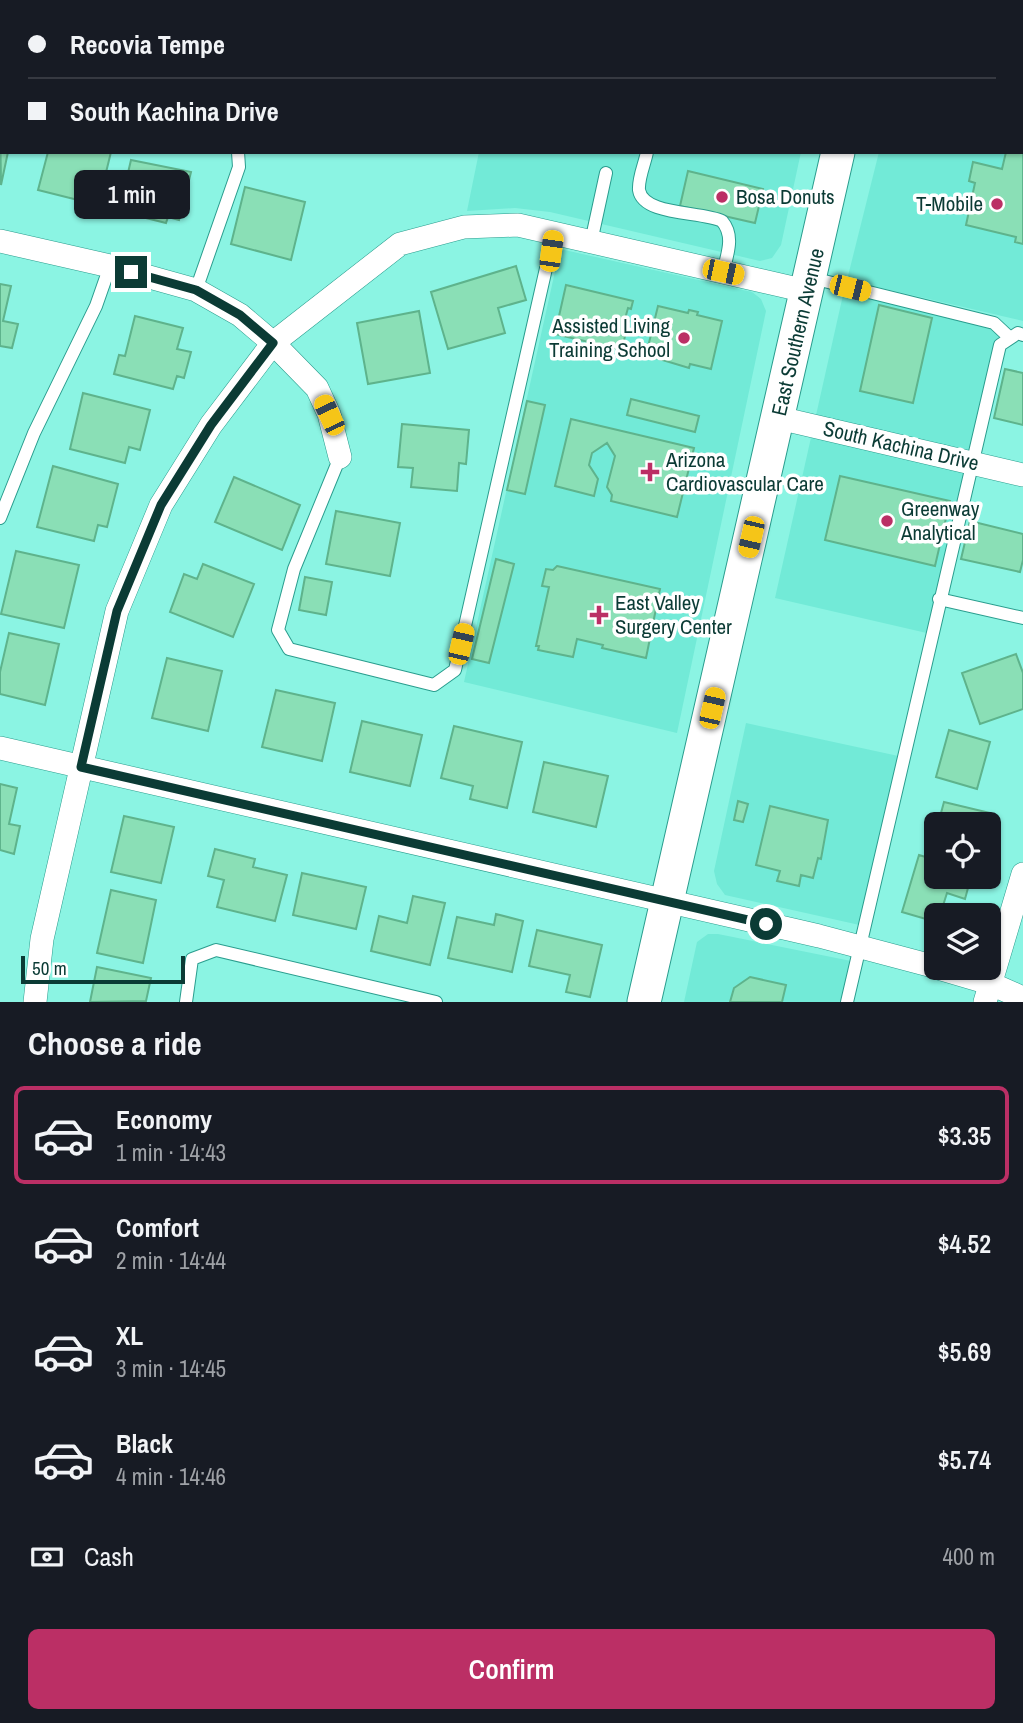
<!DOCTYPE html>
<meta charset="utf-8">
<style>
body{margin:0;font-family:"Archivo Narrow",sans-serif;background:#242831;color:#f1f3f6;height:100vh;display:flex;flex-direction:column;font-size:26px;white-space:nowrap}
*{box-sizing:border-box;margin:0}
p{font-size:23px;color:#9ea1a6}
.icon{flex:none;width:38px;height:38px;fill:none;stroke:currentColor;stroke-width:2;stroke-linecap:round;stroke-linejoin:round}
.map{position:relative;height:1002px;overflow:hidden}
.sheet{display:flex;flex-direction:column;background:#171b24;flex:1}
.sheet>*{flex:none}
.banner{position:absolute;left:0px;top:0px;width:1024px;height:154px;box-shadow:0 2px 5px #0004;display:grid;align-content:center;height:154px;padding:0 28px;background:#171b24}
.buttons{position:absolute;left:924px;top:812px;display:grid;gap:14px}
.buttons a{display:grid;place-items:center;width:77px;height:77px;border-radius:10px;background:#171b24;box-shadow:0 2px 5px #0004;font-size:35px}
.scale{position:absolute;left:21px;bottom:18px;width:164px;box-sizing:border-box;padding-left:7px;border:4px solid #0b3b35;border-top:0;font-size:19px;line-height:24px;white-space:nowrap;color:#0b3b35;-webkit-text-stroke:5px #fff;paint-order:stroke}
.end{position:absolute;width:32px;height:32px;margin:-16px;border:9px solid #0b3b35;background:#fff;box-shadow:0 0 0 4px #fff}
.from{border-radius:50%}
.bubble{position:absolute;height:49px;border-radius:10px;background:#171b24;box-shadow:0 2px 5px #0004;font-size:23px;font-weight:600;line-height:49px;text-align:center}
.car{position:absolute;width:21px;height:42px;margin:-21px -10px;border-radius:9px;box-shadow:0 0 5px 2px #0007;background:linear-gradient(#f5c518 24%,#345 0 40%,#f5c518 0 76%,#345 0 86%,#f5c518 0)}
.banner b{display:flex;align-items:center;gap:24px;height:66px;font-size:26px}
.banner b+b{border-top:2px solid #363941}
.banner i{width:18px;height:18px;background:#f1f3f6}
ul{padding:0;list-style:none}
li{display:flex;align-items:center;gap:21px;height:98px;margin:0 14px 10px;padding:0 14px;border:4px solid transparent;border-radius:10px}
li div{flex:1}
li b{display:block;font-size:26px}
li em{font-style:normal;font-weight:600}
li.active{border-color:#bb2f65}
li>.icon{width:63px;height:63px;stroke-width:1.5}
h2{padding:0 28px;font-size:32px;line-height:84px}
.pay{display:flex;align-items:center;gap:18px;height:77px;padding:0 28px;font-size:26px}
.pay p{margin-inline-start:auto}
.primary-button{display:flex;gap:14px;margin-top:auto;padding:14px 28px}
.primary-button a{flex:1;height:80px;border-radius:10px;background:#bb2f65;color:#fff;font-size:28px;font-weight:600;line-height:80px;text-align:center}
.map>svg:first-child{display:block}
.built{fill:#72ead7}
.building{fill:#8adfb6;stroke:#5eb38c;stroke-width:2}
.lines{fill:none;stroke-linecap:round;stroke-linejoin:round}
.lane-casing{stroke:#2a9d8e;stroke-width:14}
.street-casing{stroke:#2a9d8e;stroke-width:24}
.secondary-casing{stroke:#2a9d8e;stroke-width:35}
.lane{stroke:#fff;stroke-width:12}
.street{stroke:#fff;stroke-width:23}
.secondary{stroke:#fff;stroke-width:33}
.route{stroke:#0b3b35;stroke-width:9}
.poi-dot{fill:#bb2f65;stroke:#fff;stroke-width:2.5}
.labels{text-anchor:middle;stroke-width:7;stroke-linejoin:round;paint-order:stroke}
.poi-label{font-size:21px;fill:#0b3b35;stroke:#fff;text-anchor:start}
.street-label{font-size:21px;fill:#0b3b35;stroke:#fff}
</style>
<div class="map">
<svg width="1023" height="1002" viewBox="0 0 1023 1002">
<rect width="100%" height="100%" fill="#8bf4e3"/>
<!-- built -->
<path class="built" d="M916 0H1023V321L847 280 879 152H1022V2H916Z
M479 152H801L781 245 772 258 760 261 550 212 515 208 467 211Z
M560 249 752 292 761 299 766 311 677 733 464 682Z
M845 286 994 323 1010 338 999 345 931 634 775 598Z
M746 723 903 757 864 926 725 895 717 884 714 871Z
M708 934H718L856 962 847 1002H684L697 942Z"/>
<!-- building -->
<path class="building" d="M409 0H480L409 2Z
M553 0H626L553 2Z
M0 118 2 152H8L1 185Z
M48 152H111L98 205 38 190Z
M1006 152H1023V244L1015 242 1016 237 966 225 975 183 969 181 973 162 1002 169Z
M131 160 191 172 179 220 168 217 166 223 114 210 119 189 124 190Z
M688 171 763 189 755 223 680 206Z
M245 187 305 202 291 260 231 244Z
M516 266 526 300 498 308 505 333 448 349 431 292Z
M0 284 11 286 3 321 18 324 12 348 0 346Z
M566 285 633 301 631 309 628 308 625 319 629 321 627 325 624 324 622 335 625 336 622 350 555 334Z
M879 305 932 318 913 403 860 391Z
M658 306 688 313 689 310 698 312 697 315 722 321 711 369 690 364 689 368 646 355Z
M419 311 430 373 368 384 357 323Z
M135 316 183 328 177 349 191 352 184 378 177 376 173 389 114 374 119 355 125 356Z
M1005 369 1023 373V425L994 418Z
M83 393 150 410 140 450 129 447 125 463 70 449Z
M631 399 699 416 695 432 627 415Z
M527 401 545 405 525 494 507 490Z
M571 419 694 448 677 517 611 501 612 495 607 487 615 456 607 443 592 453 589 465 598 479 594 496 555 486Z
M402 424 469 430 466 464 459 463 457 491 411 487 413 468 398 467Z
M53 466 118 484 107 527 98 525 94 541 37 527Z
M840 476 950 501 935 566 825 540Z
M234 477 300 505 282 550 215 522Z
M336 511 400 523 390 576 326 564Z
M970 521 1023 534V560L1020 572 961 559Z
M16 551 79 565 64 628 1 614Z
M496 559 514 564 489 663 472 659Z
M203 564 254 584 233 637 170 612 184 574 197 579Z
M557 566 660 589 646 658 602 648 603 645 577 639 573 657 538 650 539 646H536L549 587 542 586 546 569 553 570Z
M305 577 332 582 326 615 299 610Z
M9 633 59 644 45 705 0 694V672Z
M1016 654 1023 673V709L980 724 962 673Z
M167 658 222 671 208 731 152 718Z
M276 690 335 703 322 761 262 747Z
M362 721 422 735 410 786 350 772Z
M454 726 522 742 507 808 470 799 473 786 441 778Z
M949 730 990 742 977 789 936 777Z
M544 762 608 776 596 827 533 812Z
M0 784 17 788 9 824 20 826 14 854 0 850Z
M738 801 748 804 743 822 734 820Z
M944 802 990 813 988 824H938Z
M770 806 828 820 821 859 818 858 813 878 801 875 799 886 777 881 780 871 756 865Z
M124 816 174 827 161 883 111 872Z
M215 849 255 859 253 867 287 875 275 921 217 907 224 880 208 876Z
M919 855 936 860V877H971L965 899 947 893 940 915H936V922L902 912Z
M302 873 366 887 356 929 293 915Z
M111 890 156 900 143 963 97 953Z
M413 896 445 903 430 965 371 951 379 916 407 923Z
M496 914 523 921 512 972 448 958 457 917 494 925Z
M537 930 602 945 590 997 566 992 570 975 529 966Z
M97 967 151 978 146 1001 90 1002Z
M750 977 786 985 782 1002H730L734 988Z"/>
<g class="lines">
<defs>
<path id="lane" d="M0 82 2 83
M647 152C645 163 638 178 639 190 643 216 702 211 722 221 735 236 727 255 723 272
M591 242 606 173
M812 278 994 323 1010 338
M196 290 239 167 238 152
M340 457 294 569 278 630 289 649 434 685 455 670 554 233
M0 518 34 433 96 306 110 266
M939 599 1023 618
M186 1002 192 959 216 950 436 1002
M847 1002 1000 345 1018 333 1023 335"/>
<path id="street" d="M0 241 110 266 196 290 240 315 273 343 317 388 329 414 340 457
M779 418 1023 475
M0 748 819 936 936 967
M938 968 989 983 1023 998
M35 1002 42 939 117 611 161 505 211 425 273 343 400 244 464 227 518 225 806 291
M985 1002 1023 874"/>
<path id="secondary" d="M871 2V0
M644 1002 838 152"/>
</defs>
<!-- lane casing -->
<use href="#lane" class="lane-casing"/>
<!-- street casing -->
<use href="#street" class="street-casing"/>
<!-- secondary casing -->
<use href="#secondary" class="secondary-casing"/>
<!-- lane -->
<use href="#lane" class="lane"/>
<!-- street -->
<use href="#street" class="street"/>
<!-- secondary -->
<use href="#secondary" class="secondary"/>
</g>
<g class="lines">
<!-- route -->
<path class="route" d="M131 272 196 290 240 315 273 343 211 425 161 505 117 611 81 767 766 924"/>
</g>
<!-- markers -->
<g class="poi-dot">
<circle cx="722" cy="197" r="7"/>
<circle cx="997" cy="204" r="7"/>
<circle cx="684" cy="338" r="7"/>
<path d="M646.5 461.5h7v7h7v7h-7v7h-7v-7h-7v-7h7z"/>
<circle cx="887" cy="521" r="7"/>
<path d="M595.5 604.5h7v7h7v7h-7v7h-7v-7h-7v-7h7z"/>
</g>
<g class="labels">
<!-- poi labels -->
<g class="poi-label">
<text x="736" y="204">Bosa Donuts</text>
<text x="983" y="211" text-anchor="end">T-Mobile</text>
<text x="670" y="333" text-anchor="end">Assisted Living<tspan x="670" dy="24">Training School</tspan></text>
<text x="666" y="467">Arizona<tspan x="666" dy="24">Cardiovascular Care</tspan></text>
<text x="901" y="516">Greenway<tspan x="901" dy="24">Analytical</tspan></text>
<text x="615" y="610">East Valley<tspan x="615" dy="24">Surgery Center</tspan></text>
</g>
<!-- street labels -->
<g class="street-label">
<text transform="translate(798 332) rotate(-77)" y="7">East Southern Avenue</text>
<text transform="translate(901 446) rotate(13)" y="7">South Kachina Drive</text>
</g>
</g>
</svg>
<div class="buttons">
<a><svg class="icon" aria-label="locate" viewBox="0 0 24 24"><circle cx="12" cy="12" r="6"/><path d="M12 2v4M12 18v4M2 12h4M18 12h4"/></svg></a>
<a><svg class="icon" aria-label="layers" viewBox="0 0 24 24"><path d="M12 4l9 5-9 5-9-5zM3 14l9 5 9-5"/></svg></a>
</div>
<div class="scale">50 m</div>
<i class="end from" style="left:766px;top:924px"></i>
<i class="end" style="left:131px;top:272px"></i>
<div class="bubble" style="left:74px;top:170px;width:116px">1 min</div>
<i class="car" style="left:551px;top:251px;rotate:8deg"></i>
<i class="car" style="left:723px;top:272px;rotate:102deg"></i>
<i class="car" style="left:850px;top:288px;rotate:104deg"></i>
<i class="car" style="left:329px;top:415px;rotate:335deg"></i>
<i class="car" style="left:751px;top:537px;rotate:193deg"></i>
<i class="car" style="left:461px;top:644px;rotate:13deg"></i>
<i class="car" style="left:712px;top:708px;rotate:13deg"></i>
<div class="banner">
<b><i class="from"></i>Recovia Tempe</b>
<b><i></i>South Kachina Drive</b>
</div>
</div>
<section class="sheet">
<h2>Choose a ride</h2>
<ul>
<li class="active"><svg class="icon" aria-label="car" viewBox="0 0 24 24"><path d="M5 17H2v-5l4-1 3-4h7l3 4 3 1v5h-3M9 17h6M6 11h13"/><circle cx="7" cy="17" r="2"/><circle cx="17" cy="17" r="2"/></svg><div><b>Economy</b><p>1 min · 14:43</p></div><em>$3.35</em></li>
<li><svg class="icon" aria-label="car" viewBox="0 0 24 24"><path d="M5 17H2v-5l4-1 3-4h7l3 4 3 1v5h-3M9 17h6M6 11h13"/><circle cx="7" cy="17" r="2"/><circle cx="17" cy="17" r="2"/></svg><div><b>Comfort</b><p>2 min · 14:44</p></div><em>$4.52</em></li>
<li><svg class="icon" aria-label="car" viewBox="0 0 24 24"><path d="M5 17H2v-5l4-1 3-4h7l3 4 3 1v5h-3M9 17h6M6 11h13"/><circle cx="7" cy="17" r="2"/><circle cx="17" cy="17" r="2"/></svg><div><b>XL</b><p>3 min · 14:45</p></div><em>$5.69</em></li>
<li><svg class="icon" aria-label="car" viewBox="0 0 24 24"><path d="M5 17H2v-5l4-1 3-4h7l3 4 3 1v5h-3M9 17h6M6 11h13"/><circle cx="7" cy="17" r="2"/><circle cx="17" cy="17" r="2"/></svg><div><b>Black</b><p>4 min · 14:46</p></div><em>$5.74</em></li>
</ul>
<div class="pay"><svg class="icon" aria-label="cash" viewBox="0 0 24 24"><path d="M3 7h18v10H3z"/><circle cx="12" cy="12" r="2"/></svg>Cash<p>400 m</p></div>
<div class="primary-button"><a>Confirm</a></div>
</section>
